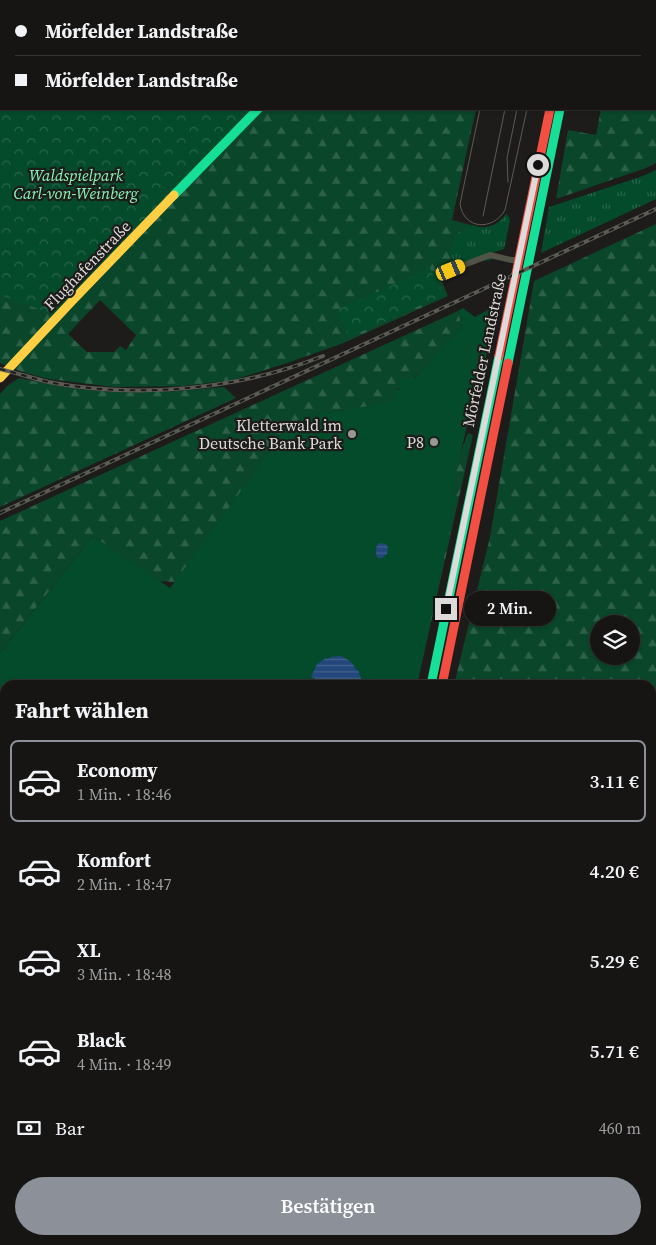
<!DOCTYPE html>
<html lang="de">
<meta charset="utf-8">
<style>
body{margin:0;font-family:"Source Serif 4",serif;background:#1f1e1d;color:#f1f3f6;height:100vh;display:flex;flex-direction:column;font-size:19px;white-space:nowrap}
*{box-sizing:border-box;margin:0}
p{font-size:16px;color:#9e9fa0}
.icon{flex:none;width:28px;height:28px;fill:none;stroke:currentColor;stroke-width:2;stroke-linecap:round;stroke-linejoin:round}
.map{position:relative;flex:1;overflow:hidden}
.panel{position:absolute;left:0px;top:680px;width:656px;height:565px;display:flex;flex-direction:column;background:#161514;border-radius:15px 15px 0 0;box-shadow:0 1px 4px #0004,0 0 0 1px #353434}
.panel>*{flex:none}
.banner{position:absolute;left:0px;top:0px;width:656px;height:110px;box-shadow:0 1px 4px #0004,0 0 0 1px #353434;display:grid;align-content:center;height:110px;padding:0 15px;background:#161514}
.fabs{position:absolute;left:590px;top:615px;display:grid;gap:10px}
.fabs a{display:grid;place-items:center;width:50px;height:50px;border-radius:50%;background:#161514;box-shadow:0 1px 4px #0004,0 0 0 1px #353434;font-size:25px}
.end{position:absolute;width:22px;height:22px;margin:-11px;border:6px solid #dddbda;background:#111;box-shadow:0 0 0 2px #111}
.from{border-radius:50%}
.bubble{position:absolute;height:35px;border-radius:18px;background:#161514;box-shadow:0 1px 4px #0004,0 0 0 1px #353434;font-size:16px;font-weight:600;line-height:35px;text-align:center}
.car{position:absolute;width:15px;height:30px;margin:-15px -8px;border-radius:6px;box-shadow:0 0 4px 1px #0007;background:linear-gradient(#f5c518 24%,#345 0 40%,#f5c518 0 76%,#345 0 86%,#f5c518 0)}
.banner b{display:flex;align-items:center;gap:18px;height:48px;font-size:19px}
.banner b+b{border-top:1px solid #353434}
.banner i{width:12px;height:12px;background:#f1f3f6}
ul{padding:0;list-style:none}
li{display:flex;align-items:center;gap:15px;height:82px;margin:0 10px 8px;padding:0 5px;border:2px solid transparent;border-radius:8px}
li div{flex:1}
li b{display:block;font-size:19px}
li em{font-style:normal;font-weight:600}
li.active{border-color:#8c9099}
li>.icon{width:45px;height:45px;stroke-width:1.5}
h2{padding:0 15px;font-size:22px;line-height:60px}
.pay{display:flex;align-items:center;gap:12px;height:55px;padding:0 15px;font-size:19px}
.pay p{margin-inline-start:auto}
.cta{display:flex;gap:10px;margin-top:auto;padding:10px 15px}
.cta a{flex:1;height:58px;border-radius:30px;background:#8c9099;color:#fff;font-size:20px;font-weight:600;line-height:58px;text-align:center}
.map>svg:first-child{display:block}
.grass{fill:url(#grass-tufts)}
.forest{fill:url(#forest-firs);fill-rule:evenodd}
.park{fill:url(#park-crowns)}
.pitch{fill:#044b2c}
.water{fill:url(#water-rules)}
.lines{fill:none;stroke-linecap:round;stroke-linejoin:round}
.street{stroke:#505346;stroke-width:6}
.fast{stroke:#16e098;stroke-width:9}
.slow{stroke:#ffcf43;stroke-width:9}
.jam{stroke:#f24e42;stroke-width:9}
.tram{stroke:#5a5c54;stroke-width:1}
.rail-casing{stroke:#5a5c54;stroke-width:4}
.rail{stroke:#1e1c1a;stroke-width:2;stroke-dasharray:5.5;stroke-linecap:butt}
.route{stroke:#dddbda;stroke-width:6}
.poi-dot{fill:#9a9897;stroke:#1e1c1a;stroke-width:2}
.labels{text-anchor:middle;stroke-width:4.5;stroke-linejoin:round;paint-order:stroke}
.park-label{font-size:16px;font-style:italic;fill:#88f6b6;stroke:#1e1c1a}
.street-label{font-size:16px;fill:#dddbda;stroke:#1e1c1a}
.poi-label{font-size:16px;fill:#dddbda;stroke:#1e1c1a;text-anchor:end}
</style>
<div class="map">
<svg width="656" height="1245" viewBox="0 0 656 1245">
<defs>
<pattern id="grass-tufts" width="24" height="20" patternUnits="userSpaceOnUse" patternTransform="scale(1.25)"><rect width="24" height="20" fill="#044b2c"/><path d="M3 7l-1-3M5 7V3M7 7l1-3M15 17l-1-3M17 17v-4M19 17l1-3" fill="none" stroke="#28644a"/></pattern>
<pattern id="forest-firs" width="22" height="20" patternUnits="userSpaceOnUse" patternTransform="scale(1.25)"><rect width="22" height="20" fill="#0a462a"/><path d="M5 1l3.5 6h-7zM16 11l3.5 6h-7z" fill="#2d6048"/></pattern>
<pattern id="park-crowns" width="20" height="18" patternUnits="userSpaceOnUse" patternTransform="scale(1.25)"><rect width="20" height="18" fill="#044b2c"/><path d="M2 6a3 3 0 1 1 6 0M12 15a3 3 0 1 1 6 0" fill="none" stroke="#28644a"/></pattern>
<pattern id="water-rules" width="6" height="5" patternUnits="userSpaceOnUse" patternTransform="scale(1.25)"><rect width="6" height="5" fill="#22477a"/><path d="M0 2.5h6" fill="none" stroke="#42618c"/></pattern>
</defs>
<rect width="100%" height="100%" fill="#1d1c1b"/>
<!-- grass -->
<path class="grass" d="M600 0H656V71H655V1H599Z
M656 170V199L541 253 549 207 643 176Z
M506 214 509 217 510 221 504 249 492 253 491 260 480 261 450 274C451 262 448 245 455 235 458 232 468 226 472 225 474 225 477 226 479 227 491 228 500 223 506 214Z"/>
<!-- forest -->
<path class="forest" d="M0 0H105L106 1H1V76L0 75Z
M176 0H524L523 1H168Z
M655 71H656V163L646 168 556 199 568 130 596 135 601 109H655Z
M44 109H476L452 220 471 225 457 233 455 236 451 247V259L438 273 448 296 341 344 287 363 233 380 184 386 114 387 49 379 22 372 0 363V156ZM100 300 136 335 126 350 120 346 114 352H87L68 334Z
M656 224V920L651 916V685H454L490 537 534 281ZM599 624H631V656H599Z
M458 311 462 327C448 342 413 387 394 390L453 473 468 433 473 435 417 685H402L176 582 158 581 93 536 0 653V521Z
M19 378C39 382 60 387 80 389 127 395 177 392 224 387L236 398 0 507V394L7 386Z
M656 1017V1245H378L379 1240H651V1024Z
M0 1063 5 1067V1240H302V1245H0Z"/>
<!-- park -->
<path class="park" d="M176 0H339L338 1H168Z
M0 38H1V109H252L55 315 0 295Z
M430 268 444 295 349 337 337 310Z"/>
<!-- pitch -->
<path class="pitch" d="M493 307 496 310 480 385 475 392 451 494 457 496 417 685H5V1067L0 1063V653L93 536 170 588 289 425 302 418 395 401 394 390 400 389 399 378H415L462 327 458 311 463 308 475 317Z"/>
<!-- water -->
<path class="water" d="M379 543 386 544 388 548 387 554 382 558H378C375 554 375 547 379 543Z
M340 656C348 659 353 662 356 670H358L361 678 360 685H322L323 682 311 677 317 664 326 658 327 659 331 657Z"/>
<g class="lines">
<!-- street -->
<path class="street" d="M92 1 96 0
M349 1 350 0
M0 32 1 31
M451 270 490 255 511 260H518
M0 1055 5 1058"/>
<!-- fast -->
<path class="fast" d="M572 0V1
M582 1 583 0
M174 195 258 109
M508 363 560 109
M431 685 499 356
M312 1240 314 1245
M357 1245 358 1240
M369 1245 370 1240"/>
<!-- slow -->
<path class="slow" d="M0 378 73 300 174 195
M346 1245 347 1240"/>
<!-- jam -->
<path class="jam" d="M499 356 550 109
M442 685 508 363"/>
<!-- tram -->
<path class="tram" d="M528 1 530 0
M540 1 541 0
M549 1V0
M480 109 460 204C464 230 493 231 505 210L527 109
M508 182 507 158 517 109
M483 216 505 109"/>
<defs>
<path id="rail" d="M0 369C16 373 32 378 48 382 137 399 238 390 323 356
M0 513 656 209"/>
</defs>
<!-- rail casing -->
<use href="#rail" class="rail-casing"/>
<!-- rail -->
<use href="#rail" class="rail"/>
</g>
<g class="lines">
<!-- route -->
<path class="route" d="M446 609 538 165"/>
</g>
<!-- markers -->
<g class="poi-dot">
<circle cx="352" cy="434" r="5"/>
<circle cx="434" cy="442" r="5"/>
</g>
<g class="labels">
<!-- park labels -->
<g class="park-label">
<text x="76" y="181">Waldspielpark<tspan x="76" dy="18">Carl-von-Weinberg</tspan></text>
</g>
<!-- street labels -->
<g class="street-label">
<text transform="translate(87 265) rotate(-46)" y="6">Flughafenstraße</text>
<text transform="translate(484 350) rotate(-78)" y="6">Mörfelder Landstraße</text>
</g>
<!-- poi labels -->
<g class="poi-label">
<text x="342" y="431">Kletterwald im<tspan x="342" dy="18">Deutsche Bank Park</tspan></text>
<text x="424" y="448">P8</text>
</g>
</g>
</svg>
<div class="fabs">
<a><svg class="icon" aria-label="layers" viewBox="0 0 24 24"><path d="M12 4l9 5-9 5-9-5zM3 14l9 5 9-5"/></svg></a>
</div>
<i class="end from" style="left:538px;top:165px"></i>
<i class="end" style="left:446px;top:609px"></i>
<div class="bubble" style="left:464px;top:591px;width:92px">2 Min.</div>
<i class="car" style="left:451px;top:270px;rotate:68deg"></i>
<div class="banner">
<b><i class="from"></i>Mörfelder Landstraße</b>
<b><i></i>Mörfelder Landstraße</b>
</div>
<section class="panel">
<h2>Fahrt wählen</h2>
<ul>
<li class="active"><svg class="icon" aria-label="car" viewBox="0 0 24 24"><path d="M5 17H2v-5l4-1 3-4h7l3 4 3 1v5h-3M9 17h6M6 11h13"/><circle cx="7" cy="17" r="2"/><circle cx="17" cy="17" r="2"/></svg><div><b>Economy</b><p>1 Min. · 18:46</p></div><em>3.11 €</em></li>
<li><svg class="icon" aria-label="car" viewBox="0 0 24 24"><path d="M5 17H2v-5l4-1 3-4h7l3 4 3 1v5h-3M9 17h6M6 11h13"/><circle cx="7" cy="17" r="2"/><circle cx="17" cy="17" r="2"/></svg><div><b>Komfort</b><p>2 Min. · 18:47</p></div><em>4.20 €</em></li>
<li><svg class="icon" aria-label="car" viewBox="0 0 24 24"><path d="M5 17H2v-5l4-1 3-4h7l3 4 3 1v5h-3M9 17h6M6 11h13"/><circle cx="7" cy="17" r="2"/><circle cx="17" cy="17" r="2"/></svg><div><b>XL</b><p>3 Min. · 18:48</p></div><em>5.29 €</em></li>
<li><svg class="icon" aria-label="car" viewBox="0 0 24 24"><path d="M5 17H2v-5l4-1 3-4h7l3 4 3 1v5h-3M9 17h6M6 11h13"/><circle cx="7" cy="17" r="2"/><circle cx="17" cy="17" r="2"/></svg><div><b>Black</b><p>4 Min. · 18:49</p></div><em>5.71 €</em></li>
</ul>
<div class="pay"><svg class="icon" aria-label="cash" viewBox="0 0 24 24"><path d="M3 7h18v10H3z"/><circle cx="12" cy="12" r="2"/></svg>Bar<p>460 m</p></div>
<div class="cta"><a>Bestätigen</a></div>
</section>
</div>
